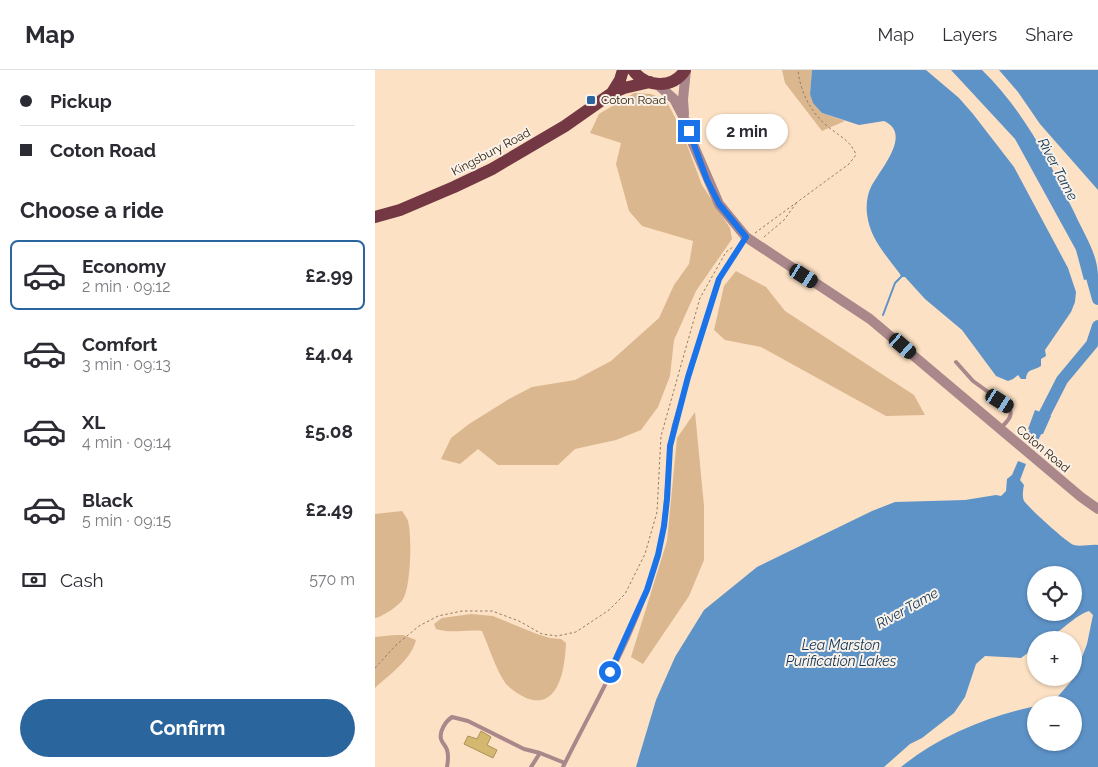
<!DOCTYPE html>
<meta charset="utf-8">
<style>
body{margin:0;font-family:Raleway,sans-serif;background:#f7f7f7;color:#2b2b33;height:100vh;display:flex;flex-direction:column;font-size:19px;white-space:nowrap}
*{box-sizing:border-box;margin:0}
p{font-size:16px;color:#7c7c81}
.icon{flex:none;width:28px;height:28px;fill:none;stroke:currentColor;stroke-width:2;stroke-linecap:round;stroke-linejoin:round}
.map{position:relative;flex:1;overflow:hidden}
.drawer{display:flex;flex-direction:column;background:#fff;width:375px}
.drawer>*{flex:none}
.hud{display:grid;align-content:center;height:110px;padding:0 20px;background:#fff}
.fabs{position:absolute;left:652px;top:496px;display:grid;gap:10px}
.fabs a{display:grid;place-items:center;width:55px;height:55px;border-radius:50%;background:#fff;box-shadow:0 1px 4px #0004;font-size:25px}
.end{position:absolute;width:22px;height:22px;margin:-11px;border:6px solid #1a73e8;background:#fff;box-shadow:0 0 0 2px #fff}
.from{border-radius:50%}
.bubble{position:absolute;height:35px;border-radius:18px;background:#fff;box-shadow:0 1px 4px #0004;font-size:16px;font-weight:700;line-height:35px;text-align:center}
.car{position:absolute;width:15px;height:30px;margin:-15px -8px;border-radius:6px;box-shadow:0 0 4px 1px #0007;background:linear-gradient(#222 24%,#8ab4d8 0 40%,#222 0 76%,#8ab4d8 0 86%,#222 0)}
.hud b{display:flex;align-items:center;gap:18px;height:48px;font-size:19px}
.hud b+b{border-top:1px solid #e1e1e2}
.hud i{width:12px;height:12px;background:#2b2b33}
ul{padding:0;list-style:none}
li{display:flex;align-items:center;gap:15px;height:70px;margin:0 10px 8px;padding:0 10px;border:2px solid transparent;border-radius:8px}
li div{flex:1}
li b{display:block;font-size:19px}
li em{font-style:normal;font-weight:700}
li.current{border-color:#2a669d}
li>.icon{width:45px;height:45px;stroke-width:1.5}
h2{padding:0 20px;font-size:22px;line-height:60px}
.pay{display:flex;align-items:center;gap:12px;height:55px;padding:0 20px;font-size:19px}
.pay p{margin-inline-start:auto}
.action{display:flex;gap:10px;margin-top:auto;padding:10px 20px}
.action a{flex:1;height:58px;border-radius:30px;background:#2a669d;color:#fff;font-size:20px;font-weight:700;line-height:58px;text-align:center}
header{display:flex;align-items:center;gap:30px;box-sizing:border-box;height:70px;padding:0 25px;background:#fff;border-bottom:1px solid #e1e1e2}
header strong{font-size:24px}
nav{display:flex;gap:28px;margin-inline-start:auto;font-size:18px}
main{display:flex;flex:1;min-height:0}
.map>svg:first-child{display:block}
.green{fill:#dbb78f}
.water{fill:#5e93c8;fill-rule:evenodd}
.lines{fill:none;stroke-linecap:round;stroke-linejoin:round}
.stream{stroke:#5e93c8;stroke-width:2}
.river{stroke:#5e93c8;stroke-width:12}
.building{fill:#d4b86f;stroke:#a9935a}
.path{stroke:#917c64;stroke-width:1;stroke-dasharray:2.5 2.5;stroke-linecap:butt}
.service{stroke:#aa878b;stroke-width:4}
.tertiary{stroke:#aa878b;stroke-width:10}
.primary{stroke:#733843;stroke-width:12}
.route{stroke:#1a73e8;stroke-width:6}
.poi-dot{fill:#2a669d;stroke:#faf2e8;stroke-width:2}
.labels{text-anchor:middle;stroke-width:4;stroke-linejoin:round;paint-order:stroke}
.poi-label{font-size:12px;fill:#291906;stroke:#faf2e8;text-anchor:start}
.street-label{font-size:12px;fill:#291906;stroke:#faf2e8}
.water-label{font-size:14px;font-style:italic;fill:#0c3458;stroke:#faf2e8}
</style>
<header>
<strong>Map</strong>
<nav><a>Map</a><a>Layers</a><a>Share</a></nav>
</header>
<main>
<section class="drawer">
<div class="hud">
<b><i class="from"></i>Pickup</b>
<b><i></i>Coton Road</b>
</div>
<h2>Choose a ride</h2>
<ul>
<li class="current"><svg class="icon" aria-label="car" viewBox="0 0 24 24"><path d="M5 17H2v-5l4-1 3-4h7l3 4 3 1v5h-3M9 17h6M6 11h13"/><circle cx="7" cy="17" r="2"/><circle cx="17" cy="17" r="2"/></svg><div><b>Economy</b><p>2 min · 09:12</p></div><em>£2.99</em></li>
<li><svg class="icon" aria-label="car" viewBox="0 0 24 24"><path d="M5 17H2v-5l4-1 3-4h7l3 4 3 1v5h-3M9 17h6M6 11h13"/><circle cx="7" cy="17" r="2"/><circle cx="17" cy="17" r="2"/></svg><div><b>Comfort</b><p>3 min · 09:13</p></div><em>£4.04</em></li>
<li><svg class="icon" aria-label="car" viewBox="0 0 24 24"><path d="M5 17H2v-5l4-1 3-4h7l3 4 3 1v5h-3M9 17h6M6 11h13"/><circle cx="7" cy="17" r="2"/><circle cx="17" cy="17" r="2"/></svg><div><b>XL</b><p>4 min · 09:14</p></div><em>£5.08</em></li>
<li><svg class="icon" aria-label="car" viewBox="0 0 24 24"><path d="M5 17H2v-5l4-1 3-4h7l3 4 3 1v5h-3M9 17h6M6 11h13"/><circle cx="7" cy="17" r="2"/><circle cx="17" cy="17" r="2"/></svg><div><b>Black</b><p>5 min · 09:15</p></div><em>£2.49</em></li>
</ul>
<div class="pay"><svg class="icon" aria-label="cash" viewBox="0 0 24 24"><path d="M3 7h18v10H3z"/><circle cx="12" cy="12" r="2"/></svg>Cash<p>570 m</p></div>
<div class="action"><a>Confirm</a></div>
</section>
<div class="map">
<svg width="723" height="697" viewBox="0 0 723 697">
<rect width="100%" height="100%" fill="#fce1c4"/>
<!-- green -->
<path class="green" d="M407 0H437L435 24 447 43 470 51 447 61 410 13Z
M259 23 276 24 291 30 306 59 327 115 355 158 357 169 321 221 299 270 295 306 283 337 266 360 241 370 200 379 183 395H123L103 379 85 394 66 389 76 368 94 354 134 329 157 317 200 310 236 291 284 248 299 215 314 194 318 171 267 156 254 141 241 94 246 73 215 63 224 44Z
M361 201 391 217 410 241 539 325 550 345 511 346 386 277 350 270 339 260 349 216Z
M320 342 329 436V490L314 526 268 594 256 587 292 471 302 368Z
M27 441C29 444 32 448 33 451 37 465 36 517 28 529 25 535 7 547 0 548V444Z
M96 544 118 546 162 564 175 568 186 569 191 573C190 596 185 641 151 628 143 624 134 619 129 611 120 597 114 577 107 561 91 559 75 564 61 559L59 554 67 548Z
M20 565H28L41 570C36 590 15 604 0 618V567Z"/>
<!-- water -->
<path class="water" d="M437 0H551L584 28 598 44 639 97 693 198 701 222 700 232 696 242 670 280 671 286 666 289V296C659 301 652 298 651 309H646L643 305 638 309 633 311 621 306 587 260 550 229 530 207H526L525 204C511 185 495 169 492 144 491 135 492 125 496 117 505 99 538 64 509 51L484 55 447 43 438 33 435 24Z
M576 0H607C649 41 674 91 700 144 709 164 723 184 723 207L709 210 701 180 640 69Z
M624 0H723V120L665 54 643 22Z
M660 340 676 346 668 364H664L662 368 654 366 655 360 653 359Z
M643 391 651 394 645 410 649 415C648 420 647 426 649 431 654 438 692 473 699 475 706 477 716 474 723 475V697H526C564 666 613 646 661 636V672H699V635H664L678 632 699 608 712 574 718 545 714 541C695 547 682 570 661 570V577L646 588 610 586 601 594 590 627 579 643 547 668 535 674 509 697H261L281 630 300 587 329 540 382 497 497 441 520 432 590 430 621 425 626 426 631 421 632 409 637 405ZM661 505H699V542H661Z"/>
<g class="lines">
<!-- stream -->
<path class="stream" d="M508 245 520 213 526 207"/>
<!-- river -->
<path class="river" d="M713 193 723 229
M658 367 687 310 717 274 723 256"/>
</g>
<!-- building -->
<path class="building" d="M106 661 116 667 112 675 122 680 118 688 89 674 93 666 102 669Z"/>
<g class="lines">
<!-- path -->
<path class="path" d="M380 163 474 94 481 85C476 70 462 65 451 55 435 41 425 21 423 0
M389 167 409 150 422 132
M0 598 21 575 44 556 63 546 87 541H117L144 551 167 564 182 566 201 562 234 540 250 524 270 484 282 442 286 366 325 228 351 182 358 177"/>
<!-- service -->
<path class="service" d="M581 292 598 311 634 337C639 346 632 351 626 358
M72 697C73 691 74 686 72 680 71 676 67 673 66 669 64 661 71 651 77 647L93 651 149 679 165 683 190 693
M156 697 165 683
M188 697C222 628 264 559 283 484 294 442 290 398 299 355L344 209 370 169"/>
<!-- tertiary -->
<path class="tertiary" d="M283 15 299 29 309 48 318 74 344 134 371 167 495 249 706 427 723 439
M309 44 308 29 311 0"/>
<!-- primary -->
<path class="primary" d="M258 0C270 18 299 19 310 0
M237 23 245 10 248 0
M0 147 25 140 79 117 117 99 190 56 237 23 249 18 275 12"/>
</g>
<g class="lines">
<!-- route -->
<path class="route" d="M235 602 272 520 283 485 289 456 292 429 295 376 313 307 344 209 371 167 344 134 332 110 314 61"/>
</g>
<!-- markers -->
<rect class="poi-dot" x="211" y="25" width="10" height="10" rx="2.5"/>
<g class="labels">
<!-- poi labels -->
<g class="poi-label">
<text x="226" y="34">Coton Road</text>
</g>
<!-- street labels -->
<g class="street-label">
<text transform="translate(116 82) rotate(-28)" y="4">Kingsbury Road</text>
<text transform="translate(668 379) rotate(40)" y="4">Coton Road</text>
</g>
<!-- water labels -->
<g class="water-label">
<text transform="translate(683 99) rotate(62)" y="5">River Tame</text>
<text transform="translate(532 538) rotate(-29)" y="5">River Tame</text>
<text x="466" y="580">Lea Marston<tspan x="466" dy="16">Purification Lakes</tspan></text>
</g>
</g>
</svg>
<div class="fabs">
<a><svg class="icon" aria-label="locate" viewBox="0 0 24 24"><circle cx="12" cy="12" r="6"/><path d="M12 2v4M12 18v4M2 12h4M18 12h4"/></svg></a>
<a>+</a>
<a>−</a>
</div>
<i class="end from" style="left:235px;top:602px"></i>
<i class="end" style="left:314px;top:61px"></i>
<div class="bubble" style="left:331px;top:44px;width:82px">2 min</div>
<i class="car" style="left:429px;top:206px;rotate:122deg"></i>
<i class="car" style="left:528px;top:276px;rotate:131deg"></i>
<i class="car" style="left:625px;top:331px;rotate:123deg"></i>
</div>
</main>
